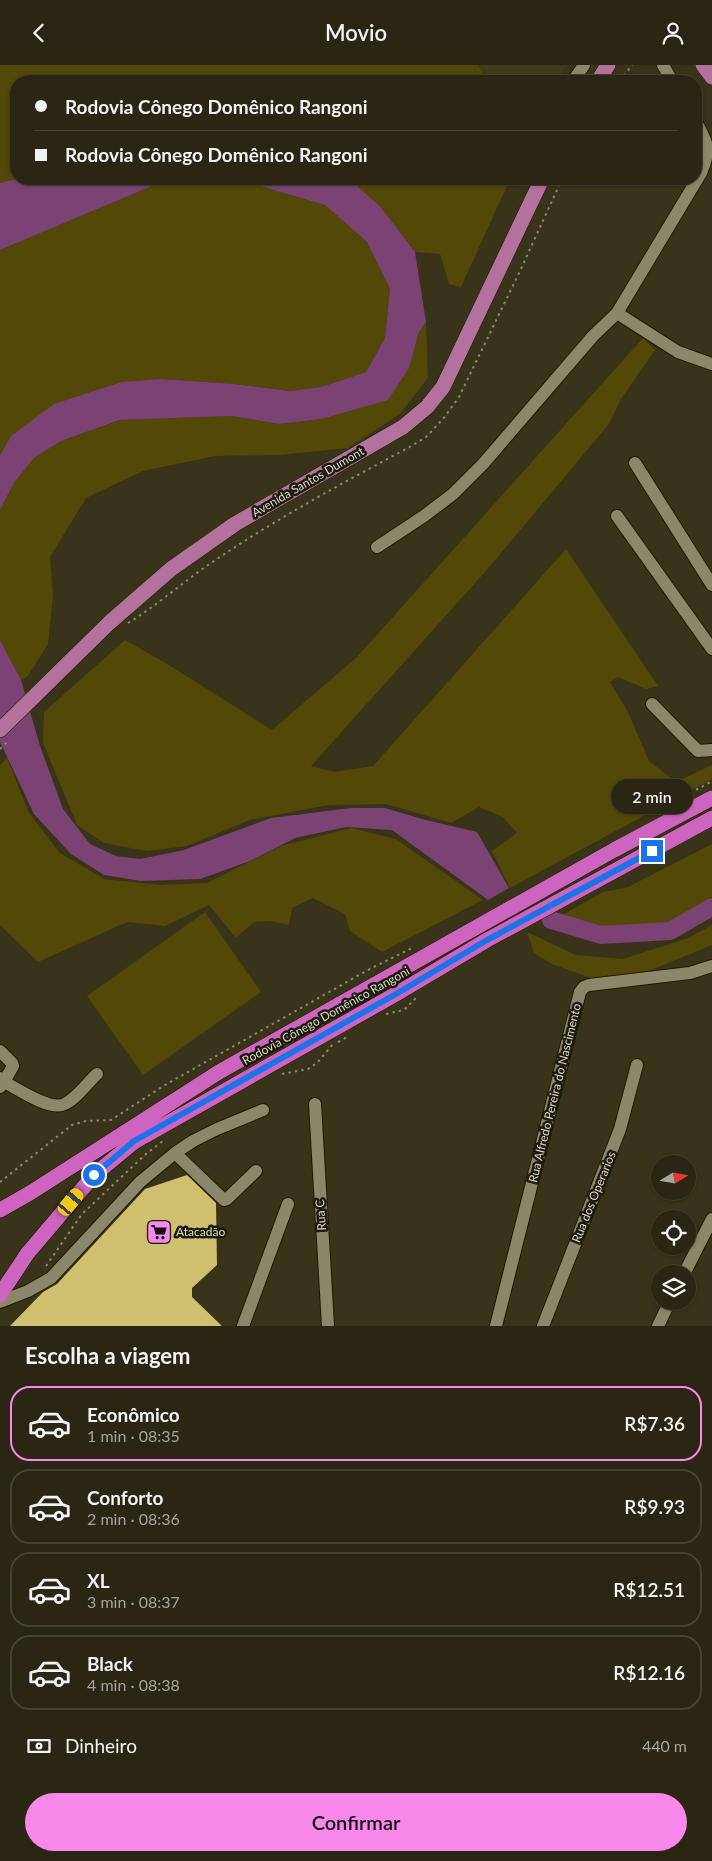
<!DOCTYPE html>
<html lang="pt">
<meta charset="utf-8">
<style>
body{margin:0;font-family:Lato,sans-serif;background:#363221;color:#f1f3f6;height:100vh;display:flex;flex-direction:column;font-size:19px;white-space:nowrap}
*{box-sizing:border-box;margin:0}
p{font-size:16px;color:#a5a5a0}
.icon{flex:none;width:28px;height:28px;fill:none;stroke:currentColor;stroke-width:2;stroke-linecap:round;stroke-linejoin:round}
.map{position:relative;height:1261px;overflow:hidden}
.sheet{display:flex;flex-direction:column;background:#2a2613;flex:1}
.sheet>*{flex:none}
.hud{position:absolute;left:10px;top:10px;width:692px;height:110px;border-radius:20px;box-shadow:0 1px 4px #0004,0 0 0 1px #464333;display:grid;align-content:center;height:110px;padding:0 25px;background:#2a2613}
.needle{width:32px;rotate:79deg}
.tools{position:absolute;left:651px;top:1090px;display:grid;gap:10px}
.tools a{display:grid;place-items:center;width:45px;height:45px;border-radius:50%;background:#2a2613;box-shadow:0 1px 4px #0004,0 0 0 1px #464333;font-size:25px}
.end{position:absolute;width:22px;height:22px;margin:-11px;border:6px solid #1a73e8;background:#fff;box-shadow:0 0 0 2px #fff}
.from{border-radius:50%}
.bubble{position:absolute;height:35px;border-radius:18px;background:#2a2613;box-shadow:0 1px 4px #0004,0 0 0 1px #464333;font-size:16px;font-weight:600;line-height:35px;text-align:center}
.car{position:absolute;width:15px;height:30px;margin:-15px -8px;border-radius:6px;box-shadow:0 0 4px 1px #0007;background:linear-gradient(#f5c518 24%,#345 0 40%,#f5c518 0 76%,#345 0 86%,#f5c518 0)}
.hud b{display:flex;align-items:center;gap:18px;height:48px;font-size:19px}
.hud b+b{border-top:1px solid #464333}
.hud i{width:12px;height:12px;background:#f1f3f6}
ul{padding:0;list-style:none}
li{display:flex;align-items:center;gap:15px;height:75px;margin:0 10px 8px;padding:0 15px;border:2px solid #464333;border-radius:20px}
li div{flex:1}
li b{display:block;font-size:19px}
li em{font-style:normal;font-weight:600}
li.current{border-color:#f888e9}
li>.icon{width:45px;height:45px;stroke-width:1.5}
h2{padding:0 25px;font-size:22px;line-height:60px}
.pay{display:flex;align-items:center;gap:12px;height:55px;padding:0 25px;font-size:19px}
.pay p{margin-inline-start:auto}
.primary-button{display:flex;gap:10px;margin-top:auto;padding:10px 25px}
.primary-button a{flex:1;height:58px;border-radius:30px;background:#f888e9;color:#111;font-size:20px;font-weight:600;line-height:58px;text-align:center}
header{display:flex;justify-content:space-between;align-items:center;height:65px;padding:0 25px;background:#2a2613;font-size:22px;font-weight:600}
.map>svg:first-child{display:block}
.built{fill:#413b19}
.green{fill:#534807}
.water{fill:#7b4374}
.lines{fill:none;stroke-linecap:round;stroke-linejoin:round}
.river{stroke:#7b4374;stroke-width:18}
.building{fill:#cfc06f}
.minor-casing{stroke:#1f1b02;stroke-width:14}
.major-casing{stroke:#1f1b02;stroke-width:16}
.highway-casing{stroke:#1f1b02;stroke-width:16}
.path{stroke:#8b8772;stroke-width:2;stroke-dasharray:2.5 4;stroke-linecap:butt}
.minor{stroke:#8c876a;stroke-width:12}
.major{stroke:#b3729d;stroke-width:15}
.highway{stroke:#cd64bf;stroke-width:15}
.route{stroke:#1a73e8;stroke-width:6}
.labels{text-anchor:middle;stroke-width:5;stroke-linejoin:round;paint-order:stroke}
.street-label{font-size:12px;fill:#dddbcb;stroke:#1d1b0f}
.poi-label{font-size:12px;fill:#dddbcb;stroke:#1d1b0f;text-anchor:start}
</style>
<header><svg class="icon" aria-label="back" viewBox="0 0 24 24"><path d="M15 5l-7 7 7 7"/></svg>Movio<svg class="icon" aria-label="person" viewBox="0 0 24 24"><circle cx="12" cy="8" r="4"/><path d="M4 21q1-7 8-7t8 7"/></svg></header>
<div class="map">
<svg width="712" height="1261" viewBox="0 0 712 1261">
<rect width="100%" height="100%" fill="#383319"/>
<!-- built -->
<path class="built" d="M478 0H566L557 16H487Z"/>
<!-- green -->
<path class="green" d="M0 0H478L487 16H16V114L0 118Z
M236 114 325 140 367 177 390 224 385 273 366 307 321 322 290 326 234 319 162 314 11 371 0 390V185L152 121Z
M347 114H510L461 222 449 219 440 189 415 187 380 141Z
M426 257 428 313 400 349 348 383 280 390 215 391 143 406 86 433 50 492 53 531 48 579 28 611 21 615 0 575V445L14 418 34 393 61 376 121 355 232 351 279 359 321 354 409 303 419 267Z
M643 273 655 285 621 334 609 359 485 507 311 701 334 707 373 701 566 484 658 621 646 624 618 612 610 617 628 647 649 696 676 717 712 700V714L510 823 492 786 517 768 503 752 479 742 451 758 386 739 329 740 250 755 187 781 147 786 104 778 77 760 43 678 44 647 125 575 169 600 272 665 357 592Z
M7 693 29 748 60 788 104 814 162 820 207 818 281 781 351 763 396 774 483 835 382 887 350 866 345 849 313 833 292 843 289 860 271 856 254 857 236 873 209 840 165 861 127 857 38 897 0 860V700Z
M712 779V832L668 857 645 864 607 868 562 850 603 827 628 822Z
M205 847 261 927 143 1010 87 931Z
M712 860V880L649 906 602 917 552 899 534 888 527 867 576 890 623 894 688 873Z"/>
<!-- water -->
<path class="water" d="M16 114H347L350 115 380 141 415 187 426 257 419 267 409 303 388 335 321 354 279 359 232 351 120 355 61 376 34 393 14 418 0 445V390L11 371 54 339 122 317 162 314 234 319 290 326 321 322 366 307 385 273 390 224 367 177 325 140 236 114 152 121 0 185V118Z
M0 575 21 615 40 681 63 744 90 779 116 791 140 794 184 785 271 753 351 743H385L422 754 477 767 509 823 488 835 392 765 346 762 295 773 250 796 200 814 141 816 104 810 71 789 34 749 0 677Z"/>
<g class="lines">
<!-- river -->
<path class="river" d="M551 855 601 870 670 866 712 842"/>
</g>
<!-- building -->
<path class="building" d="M187 1110 216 1138 217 1200 192 1223V1232L222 1261H10L43 1227 57 1219 145 1124Z"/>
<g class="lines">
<defs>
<path id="minor" d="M663 0 672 16
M573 16 584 0
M617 248 701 108C711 85 708 78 696 57
M635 398 712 520
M617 451 712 584
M377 482 424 451 453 429 483 399 593 271 617 248 678 287 712 299
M652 639 698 686 712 685
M0 986 12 998 13 1001 4 1017 0 1013
M0 1022 4 1017C18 1024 47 1044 62 1040 75 1036 87 1018 97 1009
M315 1039 328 1261
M175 1088 224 1135 227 1134 256 1106
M684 1209 712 1154
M0 1237 28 1226 51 1213 140 1117 175 1088 193 1076 217 1064 263 1045
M243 1261 288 1139
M496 1261 580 927 584 922 589 920 690 908 712 901
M543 1261 620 1064 637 1000
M658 1261 670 1236"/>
<path id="major" d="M703 0 712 12
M598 16 608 0
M0 665 109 558 171 504 235 459 403 362 427 342 443 322 542 114"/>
<path id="highway" d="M0 1145 30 1128 219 1007 614 785 712 733
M0 1230 27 1189 94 1110 134 1077 396 929 487 875 712 753"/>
</defs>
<!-- minor casing -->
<use href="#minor" class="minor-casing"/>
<!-- major casing -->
<use href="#major" class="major-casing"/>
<!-- highway casing -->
<use href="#highway" class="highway-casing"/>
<!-- path -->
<path class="path" d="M620 16 632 0
M128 558C156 541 181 519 208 500 271 457 340 419 408 383L426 372 443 354 459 332 520 206 562 114
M0 684 9 675
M662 744 712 716
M386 949 404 945 418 931
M338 977 349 971
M282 1009 308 1004 317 998 333 979
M0 1117 72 1060 86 1056 111 1055 165 1020 368 905 414 882
M46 1201 82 1149 147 1088 163 1076"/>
<!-- minor -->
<use href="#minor" class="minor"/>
<!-- major -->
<use href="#major" class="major"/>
<!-- highway -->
<use href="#highway" class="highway"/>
</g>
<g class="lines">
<!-- route -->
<path class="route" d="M94 1110 134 1076 396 929 487 875 652 786"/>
</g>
<!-- icons -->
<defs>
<symbol id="supermarket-square" viewBox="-11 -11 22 22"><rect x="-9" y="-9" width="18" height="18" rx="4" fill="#f888e9" stroke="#1d1b0f"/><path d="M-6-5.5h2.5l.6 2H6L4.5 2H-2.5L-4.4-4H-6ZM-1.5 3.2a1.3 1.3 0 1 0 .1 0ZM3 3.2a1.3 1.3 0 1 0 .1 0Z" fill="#111"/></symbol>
</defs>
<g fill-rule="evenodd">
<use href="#supermarket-square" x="145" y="1153" width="28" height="28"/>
</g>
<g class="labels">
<!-- street labels -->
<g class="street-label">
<text transform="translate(308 417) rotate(-30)" y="4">Avenida Santos Dumont</text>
<text transform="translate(326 951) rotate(-29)" y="4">Rodovia Cônego Domênico Rangoni</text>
<text transform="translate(555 1028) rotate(-76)" y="4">Rua Alfredo Pereira do Nascimento</text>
<text transform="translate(594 1132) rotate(-68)" y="4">Rua dos Operarios</text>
<text transform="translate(321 1150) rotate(-94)" y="4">Rua C</text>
</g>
<!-- poi labels -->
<g class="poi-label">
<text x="176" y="1171">Atacadão</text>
</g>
</g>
</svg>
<div class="tools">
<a><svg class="needle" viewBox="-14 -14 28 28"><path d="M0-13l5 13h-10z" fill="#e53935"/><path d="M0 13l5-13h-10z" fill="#a5a5a0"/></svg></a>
<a><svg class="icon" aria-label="locate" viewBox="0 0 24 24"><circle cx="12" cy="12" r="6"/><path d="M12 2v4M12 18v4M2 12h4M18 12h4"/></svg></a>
<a><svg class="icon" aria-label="layers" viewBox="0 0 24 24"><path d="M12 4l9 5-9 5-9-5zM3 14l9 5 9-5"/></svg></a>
</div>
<i class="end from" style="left:94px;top:1110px"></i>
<i class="end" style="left:652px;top:786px"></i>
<div class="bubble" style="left:611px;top:714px;width:82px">2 min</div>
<i class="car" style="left:71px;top:1137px;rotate:40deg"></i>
<div class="hud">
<b><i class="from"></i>Rodovia Cônego Domênico Rangoni</b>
<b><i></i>Rodovia Cônego Domênico Rangoni</b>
</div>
</div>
<section class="sheet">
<h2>Escolha a viagem</h2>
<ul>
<li class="current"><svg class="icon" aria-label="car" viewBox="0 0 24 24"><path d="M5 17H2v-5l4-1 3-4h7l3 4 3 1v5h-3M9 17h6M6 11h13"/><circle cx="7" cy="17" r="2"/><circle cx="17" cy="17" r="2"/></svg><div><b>Econômico</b><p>1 min · 08:35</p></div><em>R$7.36</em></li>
<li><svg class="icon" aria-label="car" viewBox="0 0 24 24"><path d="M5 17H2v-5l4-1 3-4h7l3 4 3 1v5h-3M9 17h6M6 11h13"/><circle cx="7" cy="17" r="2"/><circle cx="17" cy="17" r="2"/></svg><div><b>Conforto</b><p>2 min · 08:36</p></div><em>R$9.93</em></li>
<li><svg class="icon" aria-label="car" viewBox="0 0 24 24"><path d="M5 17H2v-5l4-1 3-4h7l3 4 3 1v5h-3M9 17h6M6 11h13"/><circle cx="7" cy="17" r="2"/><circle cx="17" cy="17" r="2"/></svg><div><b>XL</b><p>3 min · 08:37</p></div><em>R$12.51</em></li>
<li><svg class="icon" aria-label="car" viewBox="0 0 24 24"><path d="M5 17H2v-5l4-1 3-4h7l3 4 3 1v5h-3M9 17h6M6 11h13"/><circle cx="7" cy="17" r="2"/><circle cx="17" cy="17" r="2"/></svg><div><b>Black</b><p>4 min · 08:38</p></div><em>R$12.16</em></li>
</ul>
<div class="pay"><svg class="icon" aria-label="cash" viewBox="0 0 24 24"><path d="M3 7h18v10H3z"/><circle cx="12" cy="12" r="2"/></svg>Dinheiro<p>440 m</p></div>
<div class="primary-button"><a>Confirmar</a></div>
</section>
